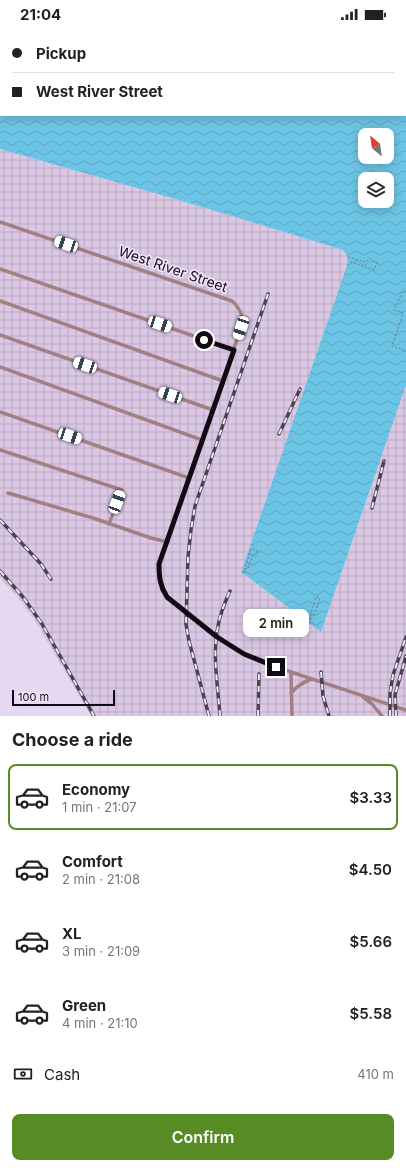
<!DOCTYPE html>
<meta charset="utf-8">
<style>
body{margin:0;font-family:Inter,sans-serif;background:#f6f6f6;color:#222;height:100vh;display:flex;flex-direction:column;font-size:15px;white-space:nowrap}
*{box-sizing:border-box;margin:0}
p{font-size:13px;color:#767676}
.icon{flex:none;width:22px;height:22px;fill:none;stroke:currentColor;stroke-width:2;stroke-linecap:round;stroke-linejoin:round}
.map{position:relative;height:688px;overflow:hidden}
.details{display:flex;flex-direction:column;background:#fff;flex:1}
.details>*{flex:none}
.guide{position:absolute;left:0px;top:0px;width:406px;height:88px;box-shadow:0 2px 10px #0003;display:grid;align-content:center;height:88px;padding:0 12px;background:#fff}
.needle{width:26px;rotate:331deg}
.controls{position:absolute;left:358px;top:100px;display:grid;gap:8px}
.controls a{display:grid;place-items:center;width:36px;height:36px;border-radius:8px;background:#fff;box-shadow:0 2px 10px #0003;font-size:20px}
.scale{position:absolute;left:12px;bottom:10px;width:103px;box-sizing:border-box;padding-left:4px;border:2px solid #110c14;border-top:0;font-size:11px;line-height:14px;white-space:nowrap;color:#110c14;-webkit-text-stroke:3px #f4e5fe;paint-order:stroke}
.end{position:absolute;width:18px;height:18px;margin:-9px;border:5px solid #110c14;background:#fff;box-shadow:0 0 0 2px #fff}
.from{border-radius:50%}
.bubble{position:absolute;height:28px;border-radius:8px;background:#fff;box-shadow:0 2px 10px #0003;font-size:13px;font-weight:600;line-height:28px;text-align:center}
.car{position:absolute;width:12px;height:24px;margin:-12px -6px;border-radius:5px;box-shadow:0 0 3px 1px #0007;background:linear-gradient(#fff 24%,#345 0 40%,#fff 0 76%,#345 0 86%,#fff 0)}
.guide b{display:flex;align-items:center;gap:14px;height:38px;font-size:15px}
.guide b+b{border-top:1px solid #e0e0e0}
.guide i{width:10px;height:10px;background:#222}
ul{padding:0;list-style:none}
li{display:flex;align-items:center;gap:12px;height:66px;margin:0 8px 6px;padding:0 4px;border:2px solid transparent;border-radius:8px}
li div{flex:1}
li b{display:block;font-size:15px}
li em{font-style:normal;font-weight:600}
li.on{border-color:#578b23}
li>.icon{width:36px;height:36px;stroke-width:1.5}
h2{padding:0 12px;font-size:18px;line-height:48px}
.pay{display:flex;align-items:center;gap:10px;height:44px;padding:0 12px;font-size:15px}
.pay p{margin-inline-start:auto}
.button{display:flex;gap:8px;margin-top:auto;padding:8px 12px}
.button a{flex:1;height:46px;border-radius:8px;background:#578b23;color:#fff;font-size:16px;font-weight:600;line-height:46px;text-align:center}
.status{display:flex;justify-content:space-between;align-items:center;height:28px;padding:0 20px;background:#fff;direction:ltr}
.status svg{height:11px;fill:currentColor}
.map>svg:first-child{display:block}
.industrial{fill:url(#industrial-grid)}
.water{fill:url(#water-waves);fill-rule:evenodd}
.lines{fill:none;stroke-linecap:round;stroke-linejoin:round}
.path{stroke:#7b7181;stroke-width:1;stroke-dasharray:2 2;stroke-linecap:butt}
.service{stroke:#a27f81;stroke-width:3.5}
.rail-casing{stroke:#4a434f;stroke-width:3.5}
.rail{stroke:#f4e5fe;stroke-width:2;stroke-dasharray:6;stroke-linecap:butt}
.route{stroke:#110c14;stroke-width:5}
.labels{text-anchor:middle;stroke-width:3;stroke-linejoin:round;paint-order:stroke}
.street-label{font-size:14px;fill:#110c14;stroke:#f4e5fe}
</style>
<div class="status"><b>21:04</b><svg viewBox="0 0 49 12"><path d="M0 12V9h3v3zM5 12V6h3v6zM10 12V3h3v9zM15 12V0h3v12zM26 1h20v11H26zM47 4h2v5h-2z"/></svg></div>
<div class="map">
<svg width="406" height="688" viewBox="0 0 406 688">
<defs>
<pattern id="industrial-grid" width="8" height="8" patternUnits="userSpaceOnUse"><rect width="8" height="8" fill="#dbc8e5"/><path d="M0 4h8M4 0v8" fill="none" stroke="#bbabc4"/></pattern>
<pattern id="water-waves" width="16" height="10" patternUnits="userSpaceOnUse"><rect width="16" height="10" fill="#6cc4e4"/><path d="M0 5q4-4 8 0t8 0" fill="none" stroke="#5da7c3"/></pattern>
</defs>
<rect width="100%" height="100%" fill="#e7d8f1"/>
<!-- industrial -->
<path class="industrial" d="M0 121 172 170 340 221 346 225 348 231 345 243 241 544 321 604 406 357V688H91L37 596 19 571 0 550Z"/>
<!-- water -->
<path class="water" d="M0 0H406V357L321 604 241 544 345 243C348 233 350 226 340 221L172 170 0 121ZM1 1H405V87H1ZM365 107H387V129H365ZM365 151H387V173H365Z"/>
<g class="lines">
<!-- path -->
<path class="path" d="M348 229 366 234 370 230 377 235 374 242 348 233
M406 264 403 263 394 282 403 285 392 318 406 323
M243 546 251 521 257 522 256 524H258L256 528 253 527 248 540 247 539 244 547
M308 595 316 569 320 570 314 588 312 587 309 596"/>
<!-- service -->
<path class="service" d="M0 194 232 273C241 281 244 289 241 300L159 535V550L162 562 167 569 217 609 244 626 276 639 406 682
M0 241 234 322
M0 273 223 353
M0 307 213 382
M0 339 202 412
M0 384 189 450
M0 422 122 462 109 496
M8 465 93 490 151 510 168 514
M291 644 292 688
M291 665C297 658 303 654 312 651
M363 669 372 676 382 688"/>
<defs>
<path id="rail" d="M279 406 300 361
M372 480 384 433
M0 492 41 536 51 551
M0 543 23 569 42 596 94 688
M321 644 323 668 329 688
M209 688 189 613 186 596 188 529 191 502 195 478 268 266
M220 688C218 659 212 627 218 598 220 586 225 574 230 563
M258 688 259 646
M390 688V666L393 647 406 609
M396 688 395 667 406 628"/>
</defs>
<!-- rail casing -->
<use href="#rail" class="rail-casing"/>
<!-- rail -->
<use href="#rail" class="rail"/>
</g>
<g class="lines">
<!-- route -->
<path class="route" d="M204 312 234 322 159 536C159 549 160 558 167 569L217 609 244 626 276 639"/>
</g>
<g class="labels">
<!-- street labels -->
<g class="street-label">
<text transform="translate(173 241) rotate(19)" y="5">West River Street</text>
</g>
</g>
</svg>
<div class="controls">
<a><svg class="needle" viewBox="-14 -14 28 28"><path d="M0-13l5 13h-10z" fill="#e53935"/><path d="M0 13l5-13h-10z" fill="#767676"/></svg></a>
<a><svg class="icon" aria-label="layers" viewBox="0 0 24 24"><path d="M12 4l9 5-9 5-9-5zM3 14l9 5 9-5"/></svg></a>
</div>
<div class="scale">100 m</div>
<i class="end from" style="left:204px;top:312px"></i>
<i class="end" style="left:276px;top:639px"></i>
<div class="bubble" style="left:243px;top:581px;width:66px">2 min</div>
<i class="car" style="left:66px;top:216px;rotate:289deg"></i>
<i class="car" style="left:160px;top:296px;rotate:109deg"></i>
<i class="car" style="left:241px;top:300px;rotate:199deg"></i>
<i class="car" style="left:85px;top:337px;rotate:289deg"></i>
<i class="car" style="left:170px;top:367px;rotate:289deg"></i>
<i class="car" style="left:70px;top:408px;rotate:109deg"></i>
<i class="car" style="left:117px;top:474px;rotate:20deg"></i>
<div class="guide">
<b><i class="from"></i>Pickup</b>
<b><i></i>West River Street</b>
</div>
</div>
<section class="details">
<h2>Choose a ride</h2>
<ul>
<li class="on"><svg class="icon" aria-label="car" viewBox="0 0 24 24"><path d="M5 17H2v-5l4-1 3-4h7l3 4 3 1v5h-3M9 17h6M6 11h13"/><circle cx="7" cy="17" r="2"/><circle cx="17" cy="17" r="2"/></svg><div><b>Economy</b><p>1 min · 21:07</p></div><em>$3.33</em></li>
<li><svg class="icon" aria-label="car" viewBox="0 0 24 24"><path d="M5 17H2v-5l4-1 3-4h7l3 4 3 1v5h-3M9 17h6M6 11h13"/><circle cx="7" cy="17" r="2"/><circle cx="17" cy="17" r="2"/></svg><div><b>Comfort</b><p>2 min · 21:08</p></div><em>$4.50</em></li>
<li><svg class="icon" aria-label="car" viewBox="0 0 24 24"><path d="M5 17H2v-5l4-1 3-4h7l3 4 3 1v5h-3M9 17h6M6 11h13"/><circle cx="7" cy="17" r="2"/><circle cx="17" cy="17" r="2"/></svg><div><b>XL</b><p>3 min · 21:09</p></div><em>$5.66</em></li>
<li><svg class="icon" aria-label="car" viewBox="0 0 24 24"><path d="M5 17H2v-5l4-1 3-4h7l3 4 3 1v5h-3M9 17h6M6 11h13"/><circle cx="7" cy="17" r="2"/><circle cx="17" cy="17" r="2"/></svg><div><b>Green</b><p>4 min · 21:10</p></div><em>$5.58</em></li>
</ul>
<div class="pay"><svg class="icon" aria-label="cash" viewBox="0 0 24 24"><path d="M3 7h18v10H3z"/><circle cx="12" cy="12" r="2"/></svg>Cash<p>410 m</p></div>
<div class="button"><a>Confirm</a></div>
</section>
